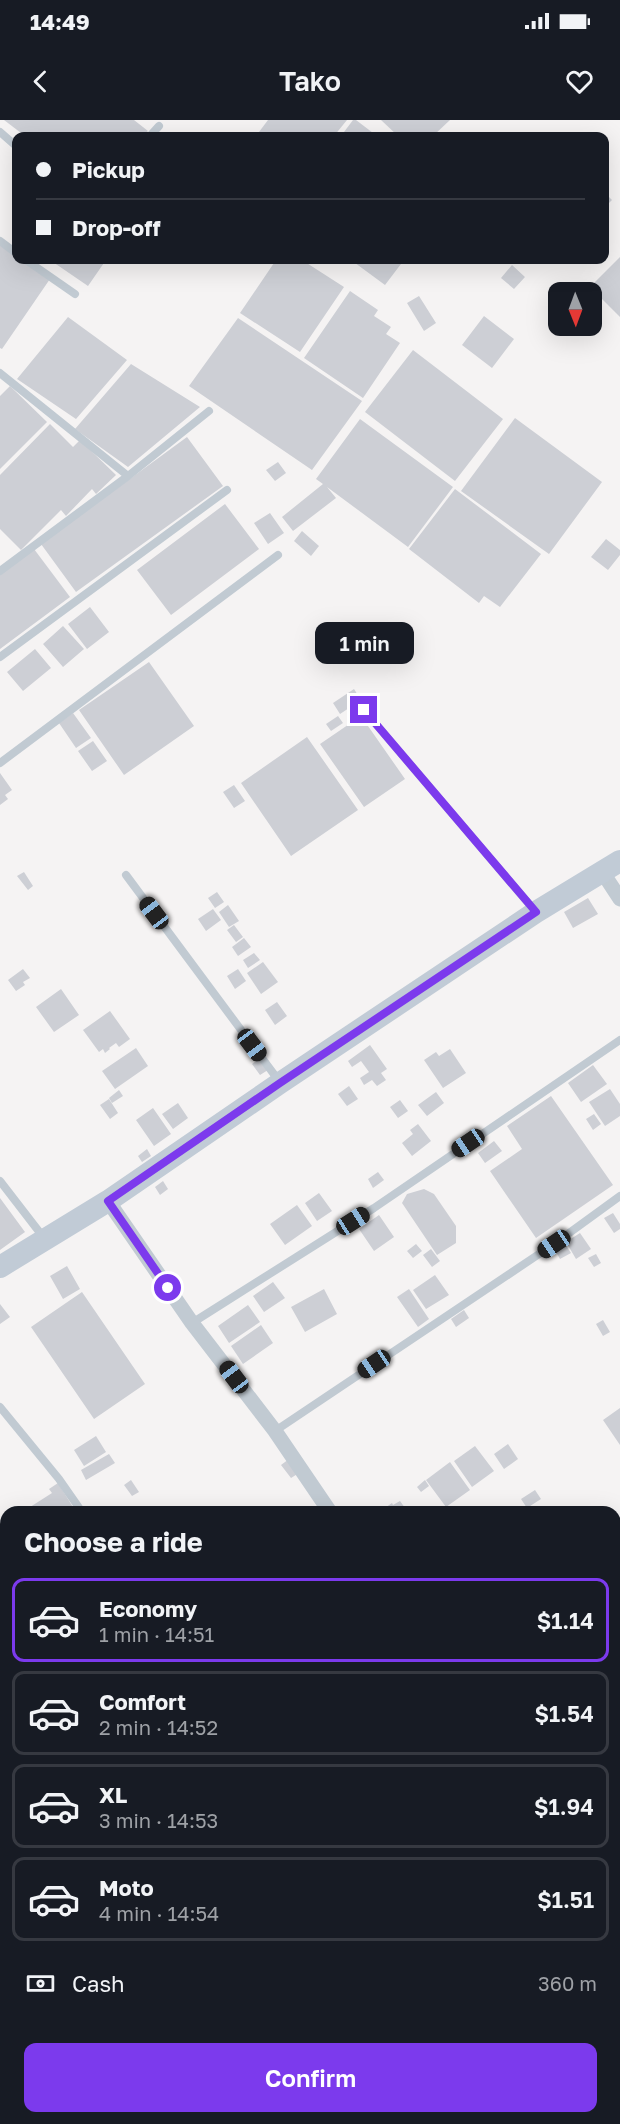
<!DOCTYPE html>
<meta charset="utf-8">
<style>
body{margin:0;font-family:"Golos Text",sans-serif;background:#20242c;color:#f1f3f6;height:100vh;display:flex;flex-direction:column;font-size:22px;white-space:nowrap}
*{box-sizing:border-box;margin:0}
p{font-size:20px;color:#9ea1a6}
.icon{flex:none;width:33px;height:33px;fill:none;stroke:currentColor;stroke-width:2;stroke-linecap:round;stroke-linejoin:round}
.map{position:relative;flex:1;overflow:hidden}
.details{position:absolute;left:0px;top:1386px;width:621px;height:618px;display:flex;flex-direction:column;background:#171b24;border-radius:18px 18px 0 0;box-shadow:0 6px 24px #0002}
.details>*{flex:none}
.banner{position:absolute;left:12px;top:12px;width:597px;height:132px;border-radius:12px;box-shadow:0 6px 24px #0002;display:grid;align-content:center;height:132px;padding:0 24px;background:#171b24}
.needle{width:39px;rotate:179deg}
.fabs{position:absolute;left:548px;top:162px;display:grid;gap:12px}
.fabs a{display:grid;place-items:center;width:54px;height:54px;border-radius:12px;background:#171b24;box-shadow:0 6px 24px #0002;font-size:30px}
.end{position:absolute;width:27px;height:27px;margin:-14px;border:8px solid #7c3aed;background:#fff;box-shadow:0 0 0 3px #fff}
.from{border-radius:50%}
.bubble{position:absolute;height:42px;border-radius:12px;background:#171b24;box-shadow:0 6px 24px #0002;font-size:20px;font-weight:600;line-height:42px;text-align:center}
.car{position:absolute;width:18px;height:36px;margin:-18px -9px;border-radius:8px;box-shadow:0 0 4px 2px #0007;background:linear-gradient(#222 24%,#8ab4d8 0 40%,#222 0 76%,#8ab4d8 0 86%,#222 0)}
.banner b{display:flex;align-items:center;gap:21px;height:57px;font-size:22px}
.banner b+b{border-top:2px solid #363941}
.banner i{width:15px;height:15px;background:#f1f3f6}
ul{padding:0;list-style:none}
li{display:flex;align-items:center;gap:18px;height:84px;margin:0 12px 9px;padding:0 12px;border:3px solid #363941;border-radius:12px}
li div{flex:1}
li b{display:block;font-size:22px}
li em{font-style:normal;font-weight:600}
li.active{border-color:#7c3aed}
li>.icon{width:54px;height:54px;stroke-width:1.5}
h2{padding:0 24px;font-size:27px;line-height:72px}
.pay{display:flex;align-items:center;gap:15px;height:66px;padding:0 24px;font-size:22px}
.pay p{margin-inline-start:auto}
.primary-button{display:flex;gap:12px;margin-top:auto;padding:12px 24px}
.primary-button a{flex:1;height:69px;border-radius:12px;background:#7c3aed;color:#fff;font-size:24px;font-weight:600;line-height:69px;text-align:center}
.status{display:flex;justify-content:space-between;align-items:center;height:42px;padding:0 30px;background:#171b24;direction:ltr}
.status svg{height:16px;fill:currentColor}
header{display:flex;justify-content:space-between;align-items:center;height:78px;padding:0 24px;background:#171b24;font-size:27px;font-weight:600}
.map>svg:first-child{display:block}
.building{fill:#cdcfd5}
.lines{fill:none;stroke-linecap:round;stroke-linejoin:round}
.lane{stroke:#c1cad2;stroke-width:8}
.street{stroke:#c1cad2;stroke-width:15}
.secondary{stroke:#c1cbd6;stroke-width:22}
.route{stroke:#7c3aed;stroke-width:8}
</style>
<div class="status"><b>14:49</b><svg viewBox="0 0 49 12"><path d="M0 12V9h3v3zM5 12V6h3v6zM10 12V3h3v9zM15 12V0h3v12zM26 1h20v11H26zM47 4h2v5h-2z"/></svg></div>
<header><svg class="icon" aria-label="back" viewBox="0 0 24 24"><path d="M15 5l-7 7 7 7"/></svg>Tako<svg class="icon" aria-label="heart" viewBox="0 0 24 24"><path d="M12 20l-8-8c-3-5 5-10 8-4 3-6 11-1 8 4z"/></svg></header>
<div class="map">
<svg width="620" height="2004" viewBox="0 0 620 2004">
<rect width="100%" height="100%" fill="#f5f3f3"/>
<!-- building -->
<path class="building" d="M4 0H134L148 11 143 16H25Z
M268 0H347L334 16H256Z
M353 0H356L377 16H341Z
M381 0H450L433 16H398Z
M604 72 612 80 604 88Z
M0 121 16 132V140H27L52 156 2 229 0 228Z
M620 137V197L590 167Z
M50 140H106L88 166Z
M276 140H302L344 167 300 232 240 193Z
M351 140H404L385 165Z
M512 145 525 157 514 169 501 158Z
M350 171 378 190 374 196 391 207 386 214 400 223 363 278 304 238Z
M419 176 436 203 424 211 407 183Z
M484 196 514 219 492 248 462 225Z
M68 197 127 240 76 299 17 259Z
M238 198 362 281 312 350 189 266Z
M413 230 503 299 455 361 365 292Z
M131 244 200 287 128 347 75 309Z
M10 266 47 302 0 349V276Z
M515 298 602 362 549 434 461 371Z
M360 299 453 367 408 427 327 367 336 378 293 411 282 397 323 364 316 359Z
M50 304 73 327 80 320 116 355 96 374 92 369 66 396 61 390 21 430 0 409V355Z
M187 317 223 366 76 472 41 424Z
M278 342 286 353 275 361 266 350Z
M455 369 541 434 500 487 484 476 479 483 409 429Z
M225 384 259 429 171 495 137 450Z
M270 393 284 413 268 424 254 403Z
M302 411 319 426 311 436 294 421Z
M606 419 620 430V435L608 450 591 437Z
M34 429 70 477 0 529V454Z
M90 487 109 512 87 529 68 504Z
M63 506 84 529 63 547 43 524Z
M35 529 51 548 23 571 7 552Z
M149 542 194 606 124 655 79 590Z
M354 569 361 580 340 594 333 583Z
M73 593 91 618 76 628 59 603Z
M338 596 343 603 331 611 326 604Z
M361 596 405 659 364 687 320 624Z
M307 617 358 690 291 736 241 663Z
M93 621 107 641 92 651 78 631Z
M0 653 12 670 5 675 8 679 0 685Z
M234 665 245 681 234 688 223 672Z
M24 752 33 766 28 770 17 756Z
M217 772 224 782 215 788 208 778Z
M588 778 598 794 573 808 564 792Z
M228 785 239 801 229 807 219 792Z
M213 789 221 800 206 811 198 799Z
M234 805 243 817 236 822 227 810Z
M244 818 251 827 238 836 232 827Z
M254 833 260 840 248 848 243 840Z
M263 842 278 862 261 874 247 853Z
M23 849 30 858 23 862 25 865 16 871 8 860Z
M238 849 246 861 235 869 227 856Z
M61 869 79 895 54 912 36 887Z
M277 882 287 896 275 905 265 890Z
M110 891 130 919 119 927 116 923 109 928 110 929 105 933 103 929 99 932 83 910Z
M370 925 387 949 381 953 386 960 377 966 372 960 364 965 360 958 369 952 361 941 352 947 348 941Z
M136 928 148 946 115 969 102 951Z
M450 929 466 953 443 968 424 940 436 932 439 936Z
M260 938 268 950 260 955 252 944Z
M593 945 607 964 581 982 568 963Z
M349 966 358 979 347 986 338 974Z
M610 969 620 984V996L605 1006 589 982Z
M119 970 123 976 112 983 109 978Z
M436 972 444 983 427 996 418 985Z
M551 976 613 1065 536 1118 490 1051 522 1029 507 1006Z
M109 979 118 993 110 999 100 985Z
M400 980 408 991 398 998 390 987Z
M178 983 188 998 173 1009 162 994Z
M153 988 171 1014 154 1026 136 1000Z
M594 994 601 1004 593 1010 586 999Z
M418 1004 431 1021 412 1036 402 1023 413 1014 410 1010Z
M494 1021 502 1031 485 1043 478 1033Z
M147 1029 151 1036 142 1042 138 1036Z
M378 1052 384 1060 373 1068 368 1059Z
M163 1061 168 1069 160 1075 155 1067Z
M424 1069 434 1074 456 1106V1123L437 1135 402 1083 407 1074Z
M319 1073 332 1091 317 1101 305 1083Z
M0 1078 25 1112 0 1130Z
M297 1085 312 1106 285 1125 270 1104Z
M613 1093 620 1104V1109L614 1113 604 1098Z
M379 1095 394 1117 374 1131 359 1109Z
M580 1113 591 1129 576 1139 566 1122Z
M416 1124 422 1131 413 1138 407 1131Z
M565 1124 571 1133 560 1139 555 1130Z
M431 1129 440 1141 432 1147 423 1135Z
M596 1134 601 1143 594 1147 588 1138Z
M67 1146 80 1169 63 1179 50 1156Z
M435 1155 449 1175 426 1189 413 1170Z
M273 1162 285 1178 264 1192 253 1176Z
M324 1169 337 1194 305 1212 291 1187Z
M409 1169 429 1199 418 1207 397 1177Z
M82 1172 145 1264 94 1299 31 1207Z
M0 1184 10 1197 0 1204Z
M248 1185 260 1202 229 1223 218 1206Z
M464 1190 469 1198 456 1207 451 1199Z
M603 1200 610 1212 603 1216 596 1204Z
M261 1205 273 1223 243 1244 231 1226Z
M620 1288V1325L603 1300Z
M96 1316 106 1332 84 1346 74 1330Z
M508 1324 518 1339 504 1349 494 1334Z
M475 1326 494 1351 472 1367 454 1341Z
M109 1334 115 1343 86 1360 81 1350Z
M289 1339 299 1353 291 1358 281 1345Z
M450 1342 470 1370 446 1387 426 1360Z
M131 1360 139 1372 132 1376 124 1365Z
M425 1360 429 1366 421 1372 417 1367Z
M58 1363 76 1392H29L27 1389 52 1373 49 1369Z
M535 1370 541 1379 527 1388 521 1379Z
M400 1381 408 1392H379L392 1383 393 1385Z
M6 1408V1435L0 1425V1411Z
M620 1436V1457L615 1449V1440Z
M615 1495 620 1503V1533L615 1537Z
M618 1644 620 1647V1670L615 1662V1647Z
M620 1746V1763L615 1756V1749Z"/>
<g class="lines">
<!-- lane -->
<path class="lane" d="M0 12 16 26
M150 16 159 6
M0 121 16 133
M26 140 75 174
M0 253 128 356
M0 451 128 356 209 291
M0 537 227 370
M364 590 535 791
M0 643 278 435
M126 755 279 961
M0 1061 44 1118
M192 1203 374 1088 620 920
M0 1287 59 1359 82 1392
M275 1311 554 1124 620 1076
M0 1489 6 1497
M0 1598 6 1594
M615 1896 620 1893
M455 1998 460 2004
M478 2004V1998"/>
<!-- street -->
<path class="street" d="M603 753 620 779
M108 1081 192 1203 275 1311 330 1392
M615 1777 620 1784"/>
<!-- secondary -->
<path class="secondary" d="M0 1147 108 1081 280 963 536 792 620 741
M294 2004 301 1998"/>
</g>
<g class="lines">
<!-- route -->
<path class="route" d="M168 1168 108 1081 280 963 536 792 364 590"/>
</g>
</svg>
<div class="fabs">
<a><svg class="needle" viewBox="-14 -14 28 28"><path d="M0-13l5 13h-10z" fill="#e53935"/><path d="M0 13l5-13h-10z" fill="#9ea1a6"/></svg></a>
</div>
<i class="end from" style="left:168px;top:1168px"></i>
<i class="end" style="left:364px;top:590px"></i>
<div class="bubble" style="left:315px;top:502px;width:99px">1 min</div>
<i class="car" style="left:154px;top:793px;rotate:323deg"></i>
<i class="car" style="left:252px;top:925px;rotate:143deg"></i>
<i class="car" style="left:468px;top:1023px;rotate:236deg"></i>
<i class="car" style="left:353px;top:1101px;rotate:58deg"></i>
<i class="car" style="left:554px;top:1124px;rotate:236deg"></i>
<i class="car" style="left:374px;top:1244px;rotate:236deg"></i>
<i class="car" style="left:234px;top:1257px;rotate:323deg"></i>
<div class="banner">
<b><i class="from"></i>Pickup</b>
<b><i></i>Drop-off</b>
</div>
<section class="details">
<h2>Choose a ride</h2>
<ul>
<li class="active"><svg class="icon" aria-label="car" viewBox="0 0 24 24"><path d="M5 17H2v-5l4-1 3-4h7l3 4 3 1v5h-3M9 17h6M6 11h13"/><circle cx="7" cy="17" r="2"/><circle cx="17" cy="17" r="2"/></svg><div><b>Economy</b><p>1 min · 14:51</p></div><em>$1.14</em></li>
<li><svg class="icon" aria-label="car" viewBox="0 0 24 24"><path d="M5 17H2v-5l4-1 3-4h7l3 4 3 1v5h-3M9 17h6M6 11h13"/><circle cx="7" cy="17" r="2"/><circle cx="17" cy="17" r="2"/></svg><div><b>Comfort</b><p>2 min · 14:52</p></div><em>$1.54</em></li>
<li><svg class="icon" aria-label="car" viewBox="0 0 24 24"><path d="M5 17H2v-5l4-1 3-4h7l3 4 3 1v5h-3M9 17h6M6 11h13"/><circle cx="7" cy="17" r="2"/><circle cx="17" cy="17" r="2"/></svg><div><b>XL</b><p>3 min · 14:53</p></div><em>$1.94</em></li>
<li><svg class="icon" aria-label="car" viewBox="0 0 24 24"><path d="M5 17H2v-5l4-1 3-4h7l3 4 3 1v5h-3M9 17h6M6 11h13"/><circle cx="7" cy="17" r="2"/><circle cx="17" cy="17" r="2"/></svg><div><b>Moto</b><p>4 min · 14:54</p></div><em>$1.51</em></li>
</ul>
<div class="pay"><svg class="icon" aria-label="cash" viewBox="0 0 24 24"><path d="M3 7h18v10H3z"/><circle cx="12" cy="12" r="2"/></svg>Cash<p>360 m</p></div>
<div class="primary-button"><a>Confirm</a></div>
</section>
</div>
